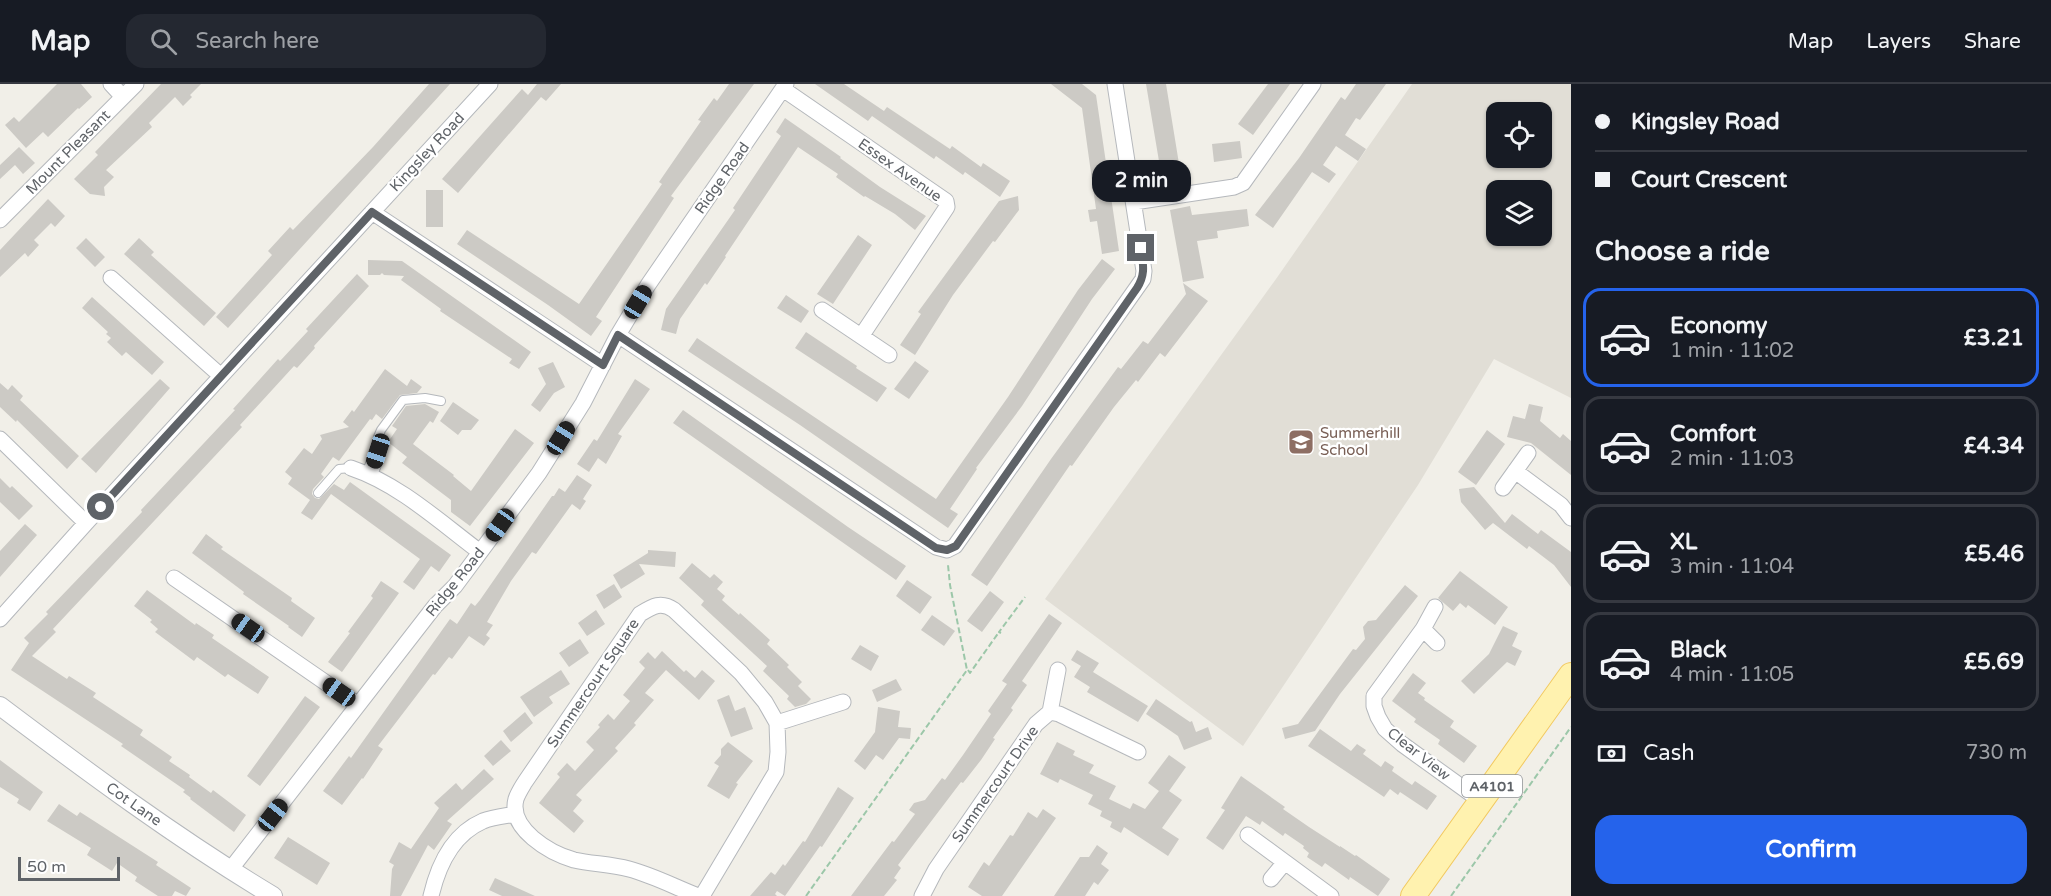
<!DOCTYPE html>
<meta charset="utf-8">
<style>
body{margin:0;font-family:"Varela Round",sans-serif;background:#242831;color:#f1f3f6;height:100vh;display:flex;flex-direction:column;font-size:22px;white-space:nowrap}
*{box-sizing:border-box;margin:0}
p{font-size:20px;color:#9ea1a6}
.icon{flex:none;width:33px;height:33px;fill:none;stroke:currentColor;stroke-width:2;stroke-linecap:round;stroke-linejoin:round}
.map{position:relative;flex:1;overflow:hidden}
.drawer{display:flex;flex-direction:column;background:#171b24;width:480px}
.drawer>*{flex:none}
.banner{display:grid;align-content:center;height:132px;padding:0 24px;background:#171b24}
.fabs{position:absolute;left:1486px;top:18px;display:grid;gap:12px}
.fabs a{display:grid;place-items:center;width:66px;height:66px;border-radius:12px;background:#171b24;box-shadow:0 2px 4px #0004;font-size:30px}
.scale{position:absolute;left:18px;bottom:15px;width:102px;box-sizing:border-box;padding-left:6px;border:3px solid #5f6368;border-top:0;font-size:16px;line-height:21px;white-space:nowrap;color:#5f6368;-webkit-text-stroke:4px #fff;paint-order:stroke}
.end{position:absolute;width:27px;height:27px;margin:-14px;border:8px solid #5f6368;background:#fff;box-shadow:0 0 0 3px #fff}
.from{border-radius:50%}
.bubble{position:absolute;height:42px;border-radius:18px;background:#171b24;box-shadow:0 2px 4px #0004;font-size:20px;font-weight:700;line-height:42px;text-align:center}
.car{position:absolute;width:18px;height:36px;margin:-18px -9px;border-radius:8px;box-shadow:0 0 4px 2px #0007;background:linear-gradient(#222 24%,#8ab4d8 0 40%,#222 0 76%,#8ab4d8 0 86%,#222 0)}
.banner b{display:flex;align-items:center;gap:21px;height:57px;font-size:22px}
.banner b+b{border-top:2px solid #363941}
.banner i{width:15px;height:15px;background:#f1f3f6}
ul{padding:0;list-style:none}
li{display:flex;align-items:center;gap:18px;height:99px;margin:0 12px 9px;padding:0 12px;border:3px solid #363941;border-radius:18px}
li div{flex:1}
li b{display:block;font-size:22px}
li em{font-style:normal;font-weight:700}
li.active{border-color:#2563eb}
li>.icon{width:54px;height:54px;stroke-width:1.5}
h2{padding:0 24px;font-size:27px;line-height:72px}
.pay{display:flex;align-items:center;gap:15px;height:66px;padding:0 24px;font-size:22px}
.pay p{margin-inline-start:auto}
.primary-button{display:flex;gap:12px;margin-top:auto;padding:12px 24px}
.primary-button a{flex:1;height:69px;border-radius:18px;background:#2563eb;color:#fff;font-size:24px;font-weight:700;line-height:69px;text-align:center}
header{display:flex;align-items:center;gap:36px;box-sizing:border-box;height:84px;padding:0 30px;background:#171b24;border-bottom:2px solid #363941}
header strong{font-size:28px}
nav{display:flex;gap:33px;margin-inline-start:auto;font-size:21px}
.search{width:420px;height:54px;background:#242831;display:flex;align-items:center;gap:15px;box-sizing:border-box;padding:0 21px;border-radius:18px;color:#9ea1a6;font-size:22px}
main{display:flex;flex:1;min-height:0}
.map>svg:first-child{display:block}
.education{fill:#e1ded6;fill-rule:evenodd}
.building{fill:#cccac5}
.lines{fill:none;stroke-linecap:round;stroke-linejoin:round}
.service-casing{stroke:#b5b8bc;stroke-width:10}
.minor-casing{stroke:#b5b8bc;stroke-width:17}
.tertiary-casing{stroke:#b5b8bc;stroke-width:20}
.primary-casing{stroke:#f2c960;stroke-width:26}
.path{stroke:#9cc7a9;stroke-width:2;stroke-dasharray:6 3;stroke-linecap:butt}
.service{stroke:#fff;stroke-width:8}
.minor{stroke:#fff;stroke-width:15}
.tertiary{stroke:#fff;stroke-width:18}
.primary{stroke:#fff2af;stroke-width:24}
.route{stroke:#5f6368;stroke-width:8}
.labels{text-anchor:middle;stroke-width:4.5;stroke-linejoin:round;paint-order:stroke}
.shield{fill:#fff;stroke:#8f9295;stroke-width:1.5}
.shield-label{font-size:14px;font-weight:bold;fill:#5f6368}
.street-label{font-size:15px;fill:#5f6368;stroke:#fff}
.education-label{font-size:15px;fill:#785e54;stroke:#fff;text-anchor:start}
</style>
<header>
<strong>Map</strong>
<div class="search"><svg class="icon" aria-label="search" viewBox="0 0 24 24"><circle cx="10" cy="10" r="6"/><path d="M15 15l6 6"/></svg>Search here</div>
<nav><a>Map</a><a>Layers</a><a>Share</a></nav>
</header>
<main>
<div class="map">
<svg width="1571" height="812" viewBox="0 0 1571 812">
<rect width="100%" height="100%" fill="#f1efe8"/>
<!-- education -->
<path class="education" d="M1412 0H1571V314L1494 275 1418 401 1243 662 1045 515 1276 195ZM1497 28H1542V74H1497ZM1497 106H1542V152H1497Z"/>
<!-- building -->
<path class="building" d="M57 0H81L92 13 79 25 78 24 48 53 43 48 26 64 5 41 14 33 19 38Z
M161 0H201L190 11 192 13 183 22 175 13 149 39 152 43 106 86 114 93 104 103 105 112 90 110 74 95 98 71 95 68Z
M429 0H450L228 244 216 233 272 171 268 167 290 143 293 146 373 63Z
M537 0H561L546 17 541 13 458 109 442 95 522 5 528 11Z
M729 0H754L671 112 674 114 596 233 602 237 591 252 548 221 457 160 467 146 579 220 662 100 659 98 701 37 698 36 714 14 717 17Z
M815 0H844L884 27 887 23 950 65 952 62 981 83 983 79 1010 97 1000 113 965 88 963 91 936 72 934 75 872 32 868 37Z
M1051 0H1082L1096 11 1119 167 1102 170 1097 137 1090 138 1088 126 1096 125 1082 24Z
M1146 0H1166L1181 92 1162 95Z
M1268 0H1290L1253 51 1238 40Z
M1356 0H1386L1360 36 1356 34 1345 51 1366 65 1358 77 1336 62 1323 81 1336 90 1329 99 1312 88 1273 144 1255 131 1299 74 1341 13 1345 16Z
M785 34 841 73 840 74 880 103 926 132 915 146 895 130 865 112 864 113 836 93 838 90 798 63 725 172 726 173 707 201 705 199 680 235 676 250 661 246 666 225 735 126 733 124 781 52 776 48Z
M1240 57 1242 74 1214 78 1212 60Z
M19 63 35 79 23 90 15 81 0 95V81Z
M426 106H443V143H426Z
M1018 112 1019 126 995 158 993 157 953 211 915 271 900 261 921 230 918 228 999 117Z
M48 115 65 132 55 143 51 139 34 156 39 161 28 173 25 169 0 193V166Z
M1190 122 1192 131 1247 125 1249 142 1217 147 1218 154 1197 157 1204 194 1183 198 1170 126Z
M858 151 872 161 833 220 817 210Z
M86 154 105 173 95 183 76 164Z
M139 154 154 168 151 171 216 229 204 242 124 170Z
M1102 175 1115 185 1092 215 1022 322 976 384 977 385 950 425 958 430 948 444 800 341 688 267 697 254 936 415 1008 313 1078 206Z
M368 176 402 177 531 268 519 285 509 279 512 275 440 227 441 225 401 196 404 192 384 191 382 189 380 191H368Z
M357 190 369 202 314 262 315 264 297 284 294 282 240 341 242 343 53 545 56 548 32 572 67 595 69 592 96 609 93 613 143 646 140 651 172 673 169 677 190 691 189 693 211 709 213 706 246 731 234 748 190 715 191 714 183 708 185 706 121 662 123 660 11 586 29 559 24 554 48 530 46 528 142 428 141 426 235 326 233 325 278 275 280 277 308 247 306 245Z
M1183 199 1208 217 1165 273 1160 269 1138 298 1136 296 1114 323 1072 382 1070 381 987 502 971 491 1051 375 1118 283 1121 285 1143 257 1148 260 1186 210Z
M786 211 809 227 801 239 777 224Z
M92 213 164 278 152 291 126 268 122 272 107 258 111 254 106 250 108 248 82 224Z
M806 248 857 282 856 284 887 304 877 318 795 264Z
M915 277 929 287 909 315 894 305Z
M553 278 565 303 554 309 540 328 531 321 546 300 538 284Z
M385 285 407 302 411 295 422 303 417 309 400 311 382 335 376 330 372 336 370 335 339 377 333 373 321 390 324 393 313 405 312 410 315 414 319 415 334 400 344 406 350 398 451 471 439 488 431 482 414 506 403 498 420 475 331 410 312 436 301 429 310 416 288 400 292 394 285 388 304 364 312 370 322 355 320 351 349 343 343 338 352 326 354 328Z
M160 295 170 304 96 389 81 375Z
M635 295 650 305 618 350 622 352 606 380 598 374 589 388 577 380 594 355 597 357Z
M0 299 8 306 12 301 23 312 20 316 79 372 67 385 17 336 16 338 0 323Z
M453 318 479 336 471 346H462L458 351 440 337Z
M425 320 439 328 433 339 430 337 413 360 454 391 453 392 471 407 515 345 534 359 470 442 451 428V416L402 379 407 373 388 358 397 345 392 342 406 322Z
M1529 320 1543 323 1540 337 1560 354 1563 350 1571 357V391L1531 359 1507 353 1513 332 1525 335Z
M683 326 848 443 906 482 896 496 673 339Z
M1487 346 1505 360 1476 401 1458 388Z
M577 391 592 401 583 415 586 417 580 426 572 420 536 470 532 468 511 497 487 538 493 541 486 551 490 554 484 562 469 552 452 575 449 573 435 591 433 590 378 662 383 665 363 695 362 694 342 721 323 707 349 672 351 674 450 535 457 540 471 519 475 522 480 516 552 412H554L559 404 565 408Z
M0 394 10 404 12 402 33 422 19 436 0 418Z
M1474 403 1505 439 1512 430 1538 450 1541 446 1571 468V503L1554 481 1529 462 1527 465 1493 439 1485 446 1461 418 1459 405Z
M25 440 37 451 0 493V467Z
M206 450 223 463 221 465 292 514 291 517 315 534 302 553 288 543 289 542 243 510 244 508 192 469Z
M648 466 676 468 675 483 639 480 645 490 621 505 613 491 648 469Z
M692 479 710 494 714 490 723 498 717 505 725 512 722 516 739 531 740 529 770 556 767 560 789 581 787 583 802 598 798 602 811 615 806 620 795 623 787 615 789 612 763 587 767 582 701 521 704 517 679 494Z
M1460 487 1508 523 1495 541 1468 521 1466 524 1460 519 1453 527 1438 514Z
M907 496 932 513 920 530 896 512Z
M381 497 399 509 342 588 328 578 350 549 348 548 373 514 371 512Z
M614 500 622 513 604 525 596 511Z
M1405 501 1418 512 1340 610 1315 647 1285 655 1282 644 1298 640 1353 565 1356 566 1365 555 1363 543 1368 537 1376 536Z
M147 506 195 541 196 539 214 551 212 554 269 593 258 610 228 590 225 593 197 573 194 577 155 548 158 545 150 538 152 536 134 522Z
M990 507 1004 518 982 548 967 537Z
M596 526 605 540 587 552 578 539Z
M1049 530 1062 539 1022 597 1027 601 1011 624 1013 626 993 654 995 655 981 676 963 699 961 698 898 781 901 784 894 794 897 796 884 812H851L892 757 894 758 915 730 909 726 914 719 925 716 942 694 945 696 963 671 991 630 988 627 1007 600 1002 597Z
M932 531 955 547 944 562 921 546Z
M1503 542 1518 549 1512 562 1522 567 1515 582 1507 578 1474 610 1461 597 1489 570Z
M580 555 589 569 569 583 559 569Z
M860 561 879 572 871 587 851 575Z
M1077 566 1099 579 1093 588 1148 622 1138 638 1087 608 1090 603 1074 593 1081 582 1071 576Z
M662 567 684 588 686 586 695 594 702 586 715 597 699 616 666 586 645 609 654 616 634 639 636 641 615 664 618 667 576 711 582 716 573 727 584 737 574 749 539 719 560 693 557 690 567 679 575 687 594 666 586 658 600 643 598 641 608 630 614 636 630 617 623 611 645 584 639 578 648 568 655 575Z
M561 586 570 600 549 613 553 619 534 633 520 613Z
M1413 589 1426 599 1418 609 1425 614 1424 616 1454 637 1450 643 1477 662 1464 679 1438 660 1440 656 1414 638 1416 635 1392 617Z
M896 595 902 606 877 618 872 606Z
M729 611 735 627 745 623 753 645 731 653 717 616Z
M305 612 320 623 260 702 247 692Z
M1156 615 1190 638 1192 637 1196 648 1208 643 1212 655 1184 666 1178 652 1146 630Z
M878 623 900 627 898 643 911 644 910 655 899 654 883 676 876 671 865 686 854 677 875 648Z
M525 628 533 639 511 658 503 647Z
M1320 645 1351 667 1357 660 1366 666 1363 670 1381 683 1385 677 1394 683 1392 687 1412 701 1415 697 1437 712 1427 726 1400 708 1398 711 1390 705 1384 713 1308 662Z
M501 656 511 667 493 682 484 672Z
M728 658 753 677 736 699 738 700 729 715 707 702 719 682 714 679 721 671V665Z
M1057 658 1075 667 1073 671 1094 681 1089 689 1116 702 1109 715 1130 725 1133 719 1145 725 1159 707 1148 699 1169 671 1186 683 1169 707 1182 716 1162 744 1179 755 1168 772 1124 743 1121 749 1110 743 1112 738 1100 732 1102 727 1088 720 1093 711 1060 695 1058 699 1040 690Z
M0 676 43 708 30 727 17 719 19 715 0 703Z
M484 685 494 695 447 737 452 740 434 766 428 761 401 812H390L392 785 394 781 389 778 399 758 411 765 439 724 434 719 456 699 462 706Z
M1241 692 1285 723 1283 725 1309 743 1340 763V762L1355 772 1356 771 1390 795 1378 812 1350 793 1349 796 1325 779 1322 783 1307 773 1309 769 1303 764 1304 762 1285 749 1283 752 1262 737 1260 741 1246 732 1223 766 1206 754 1225 726 1221 724Z
M838 703 854 714 822 763 820 762 785 812 777 807 775 810 777 812H750L771 788 775 791 783 780 785 782 803 757 805 758Z
M59 720 77 732 80 728 158 778 156 781 191 804 186 812 175 807 172 812H158L135 797 137 793 117 779 112 787 87 771 91 764 47 737Z
M1043 725 1056 734 1002 812H982L968 803 984 778 989 782 1010 751 1013 752 1028 728 1037 734Z
M288 753 330 779 317 801 274 774Z
M1097 761 1108 769 1101 780 1109 786 1098 801 1094 798 1085 812H1054L1080 773H1089Z
M495 794 535 812H502L489 806Z"/>
<g class="lines">
<defs>
<path id="service" d="M378 367V353L381 346 403 316 425 314 441 317
M318 409 339 385 351 384"/>
<path id="minor" d="M111 0 123 13
M783 5 946 117 947 123 862 251
M1134 118 1234 103 1243 99 1313 0
M372 128 603 281
M0 136 136 0
M111 194 221 292
M822 226 889 271
M618 251 936 463 947 466 955 462 1143 195 1144 187 1115 0
M0 355 86 439
M351 384C399 400 440 438 480 468
M1515 387 1561 421 1571 434
M370 390 378 367
M1503 404 1528 369
M174 494 358 621
M1435 523 1423 545 1374 612V622L1378 633 1385 645 1402 660 1481 717
M0 535 86 439 490 0
M1423 545 1437 559
M1050 628 1059 630 1138 668
M777 639 843 618
M1248 751 1331 812
M230 786 435 522 455 502 539 389 583 319 618 251 648 201 786 0
M1271 795 1285 778
M431 812C438 782 453 750 483 737 493 733 505 732 516 730
M698 812C675 803 652 791 629 785 611 780 592 780 574 776 550 769 508 745 516 715 518 709 522 703 525 698L640 530C653 522 661 517 674 526L741 589 765 618 777 639 778 668 776 688 702 812
M922 812 936 785 1036 640 1050 628 1058 586"/>
<path id="tertiary" d="M0 622C89 689 178 755 273 812"/>
<path id="primary" d="M1413 812 1571 591"/>
</defs>
<!-- service casing -->
<use href="#service" class="service-casing"/>
<!-- minor casing -->
<use href="#minor" class="minor-casing"/>
<!-- tertiary casing -->
<use href="#tertiary" class="tertiary-casing"/>
<!-- primary casing -->
<use href="#primary" class="primary-casing"/>
<!-- path -->
<path class="path" d="M1001 549 999 548 1025 513
M968 586 970 589 999 548
M806 812 967 586 950 501 948 481
M1451 812 1571 643"/>
<!-- service -->
<use href="#service" class="service"/>
<!-- minor -->
<use href="#minor" class="minor"/>
<!-- tertiary -->
<use href="#tertiary" class="tertiary"/>
<!-- primary -->
<use href="#primary" class="primary"/>
</g>
<g class="lines">
<!-- route -->
<path class="route" d="M101 423 372 128 603 281 618 251 936 464 947 466 956 462 1137 204C1146 190 1143 180 1141 164"/>
</g>
<!-- icons -->
<defs>
<symbol id="school-square" viewBox="-11 -11 22 22"><rect x="-9" y="-9" width="18" height="18" rx="4" fill="#8d6e63" stroke="#fff"/><path d="M0-5L7-2L0 1L-7-2ZM-4 1L0 2.5L4 1V4Q0 6-4 4Z" fill="#fff"/></symbol>
</defs>
<g fill-rule="evenodd">
<use href="#school-square" x="1286" y="343" width="30" height="30"/>
</g>
<g class="labels">
<!-- shield labels -->
<rect class="shield" x="1462" y="691" width="60" height="22" rx="4.5"/>
<g class="shield-label">
<text x="1492" y="707">A4101</text>
</g>
<!-- street labels -->
<g class="street-label">
<text transform="translate(68 68) rotate(-45)" y="5">Mount Pleasant</text>
<text transform="translate(427 68) rotate(-47)" y="5">Kingsley Road</text>
<text transform="translate(900 86) rotate(35)" y="5">Essex Avenue</text>
<text transform="translate(722 94) rotate(-55)" y="5">Ridge Road</text>
<text transform="translate(455 498) rotate(-51)" y="5">Ridge Road</text>
<text transform="translate(593 599) rotate(-56)" y="5">Summercourt Square</text>
<text transform="translate(1419 670) rotate(38)" y="5">Clear View</text>
<text transform="translate(995 700) rotate(-55)" y="5">Summercourt Drive</text>
<text transform="translate(134 720) rotate(35)" y="5">Cot Lane</text>
</g>
<!-- education labels -->
<g class="education-label">
<text x="1320" y="354">Summerhill<tspan x="1320" dy="17">School</tspan></text>
</g>
</g>
</svg>
<div class="fabs">
<a><svg class="icon" aria-label="locate" viewBox="0 0 24 24"><circle cx="12" cy="12" r="6"/><path d="M12 2v4M12 18v4M2 12h4M18 12h4"/></svg></a>
<a><svg class="icon" aria-label="layers" viewBox="0 0 24 24"><path d="M12 4l9 5-9 5-9-5zM3 14l9 5 9-5"/></svg></a>
</div>
<div class="scale">50 m</div>
<i class="end from" style="left:101px;top:423px"></i>
<i class="end" style="left:1141px;top:164px"></i>
<div class="bubble" style="left:1092px;top:76px;width:99px">2 min</div>
<i class="car" style="left:638px;top:218px;rotate:31deg"></i>
<i class="car" style="left:561px;top:354px;rotate:32deg"></i>
<i class="car" style="left:378px;top:367px;rotate:198deg"></i>
<i class="car" style="left:500px;top:441px;rotate:215deg"></i>
<i class="car" style="left:248px;top:544px;rotate:305deg"></i>
<i class="car" style="left:339px;top:608px;rotate:305deg"></i>
<i class="car" style="left:273px;top:731px;rotate:38deg"></i>
</div>
<section class="drawer">
<div class="banner">
<b><i class="from"></i>Kingsley Road</b>
<b><i></i>Court Crescent</b>
</div>
<h2>Choose a ride</h2>
<ul>
<li class="active"><svg class="icon" aria-label="car" viewBox="0 0 24 24"><path d="M5 17H2v-5l4-1 3-4h7l3 4 3 1v5h-3M9 17h6M6 11h13"/><circle cx="7" cy="17" r="2"/><circle cx="17" cy="17" r="2"/></svg><div><b>Economy</b><p>1 min · 11:02</p></div><em>£3.21</em></li>
<li><svg class="icon" aria-label="car" viewBox="0 0 24 24"><path d="M5 17H2v-5l4-1 3-4h7l3 4 3 1v5h-3M9 17h6M6 11h13"/><circle cx="7" cy="17" r="2"/><circle cx="17" cy="17" r="2"/></svg><div><b>Comfort</b><p>2 min · 11:03</p></div><em>£4.34</em></li>
<li><svg class="icon" aria-label="car" viewBox="0 0 24 24"><path d="M5 17H2v-5l4-1 3-4h7l3 4 3 1v5h-3M9 17h6M6 11h13"/><circle cx="7" cy="17" r="2"/><circle cx="17" cy="17" r="2"/></svg><div><b>XL</b><p>3 min · 11:04</p></div><em>£5.46</em></li>
<li><svg class="icon" aria-label="car" viewBox="0 0 24 24"><path d="M5 17H2v-5l4-1 3-4h7l3 4 3 1v5h-3M9 17h6M6 11h13"/><circle cx="7" cy="17" r="2"/><circle cx="17" cy="17" r="2"/></svg><div><b>Black</b><p>4 min · 11:05</p></div><em>£5.69</em></li>
</ul>
<div class="pay"><svg class="icon" aria-label="cash" viewBox="0 0 24 24"><path d="M3 7h18v10H3z"/><circle cx="12" cy="12" r="2"/></svg>Cash<p>730 m</p></div>
<div class="primary-button"><a>Confirm</a></div>
</section>
</main>
